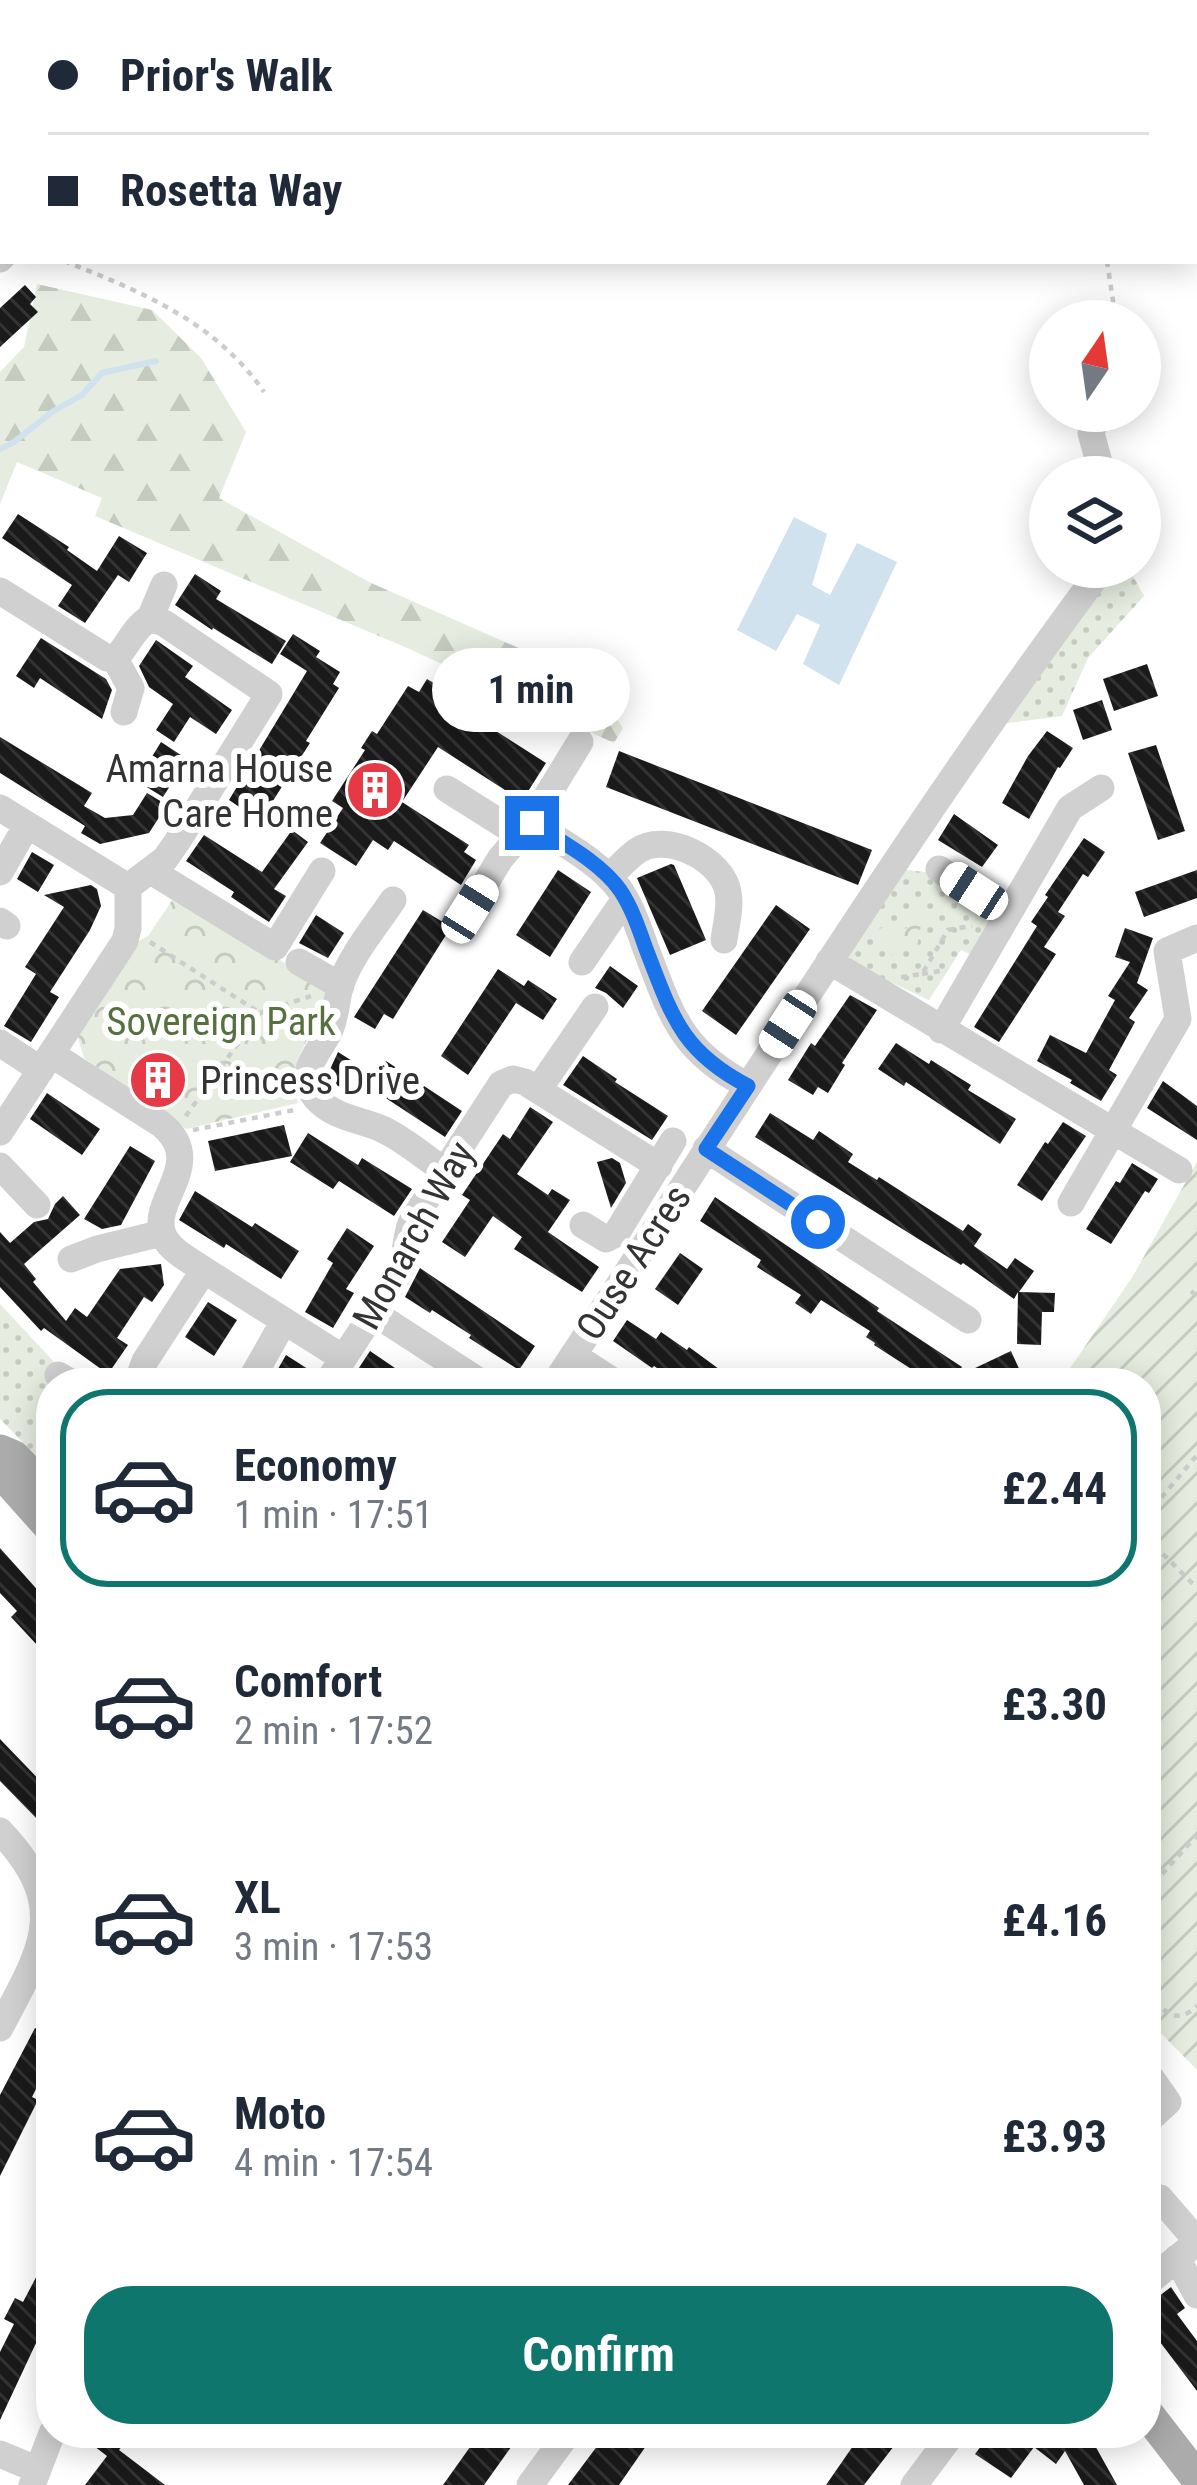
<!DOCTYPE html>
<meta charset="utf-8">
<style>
body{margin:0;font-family:"Roboto Condensed",sans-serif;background:#f2f2f3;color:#1f2937;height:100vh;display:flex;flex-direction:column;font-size:45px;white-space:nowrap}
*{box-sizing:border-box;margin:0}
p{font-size:39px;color:#747a83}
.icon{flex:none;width:66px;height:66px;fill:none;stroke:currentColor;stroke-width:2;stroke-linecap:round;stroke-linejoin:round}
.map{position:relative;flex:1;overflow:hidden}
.drawer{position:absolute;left:36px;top:1368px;width:1125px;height:1080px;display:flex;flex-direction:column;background:#fff;border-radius:48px;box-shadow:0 6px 30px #0003}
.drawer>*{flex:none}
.hud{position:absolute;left:0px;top:0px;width:1197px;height:264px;box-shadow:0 6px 30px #0003;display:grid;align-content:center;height:264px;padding:0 48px;background:#fff}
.needle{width:78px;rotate:13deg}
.fabs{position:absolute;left:1029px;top:300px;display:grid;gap:24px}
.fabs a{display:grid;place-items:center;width:132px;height:132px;border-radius:50%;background:#fff;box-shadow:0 6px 30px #0003;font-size:60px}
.end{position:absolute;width:54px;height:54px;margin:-27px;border:15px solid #1a73e8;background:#fff;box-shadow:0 0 0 6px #fff}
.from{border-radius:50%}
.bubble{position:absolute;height:84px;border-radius:42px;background:#fff;box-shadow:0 6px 30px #0003;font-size:39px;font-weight:700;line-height:84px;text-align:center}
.car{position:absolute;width:36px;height:72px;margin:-36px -18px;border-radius:15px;box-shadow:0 0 9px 3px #0007;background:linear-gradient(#fff 24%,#345 0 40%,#fff 0 76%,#345 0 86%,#fff 0)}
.hud b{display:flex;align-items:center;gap:42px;height:114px;font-size:45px}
.hud b+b{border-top:3px solid #e0e1e3}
.hud i{width:30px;height:30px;background:#1f2937}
ul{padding:21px 0 0;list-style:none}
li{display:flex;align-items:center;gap:36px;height:198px;margin:0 24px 18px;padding:0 24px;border:6px solid transparent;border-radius:48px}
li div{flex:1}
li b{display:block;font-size:45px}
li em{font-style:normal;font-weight:700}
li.current{border-color:#0f766e}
li>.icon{width:108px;height:108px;stroke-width:1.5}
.action{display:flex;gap:24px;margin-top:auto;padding:24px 48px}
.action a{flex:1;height:138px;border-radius:48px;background:#0f766e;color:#fff;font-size:48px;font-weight:700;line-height:138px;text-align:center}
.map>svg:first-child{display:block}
.grass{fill:url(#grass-dots)}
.forest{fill:url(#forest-firs)}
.park{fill:url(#park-crowns)}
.garden{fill:url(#garden-furrows)}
.water{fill:#cfe2ee}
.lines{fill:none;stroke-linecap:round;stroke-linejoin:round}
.stream{stroke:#cfe2ee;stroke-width:6}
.building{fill:url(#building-back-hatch)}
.path{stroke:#cdcdcd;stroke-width:4.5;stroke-dasharray:6 6;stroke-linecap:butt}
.minor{stroke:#d0d0d0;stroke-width:27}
.major{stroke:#ababab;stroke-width:33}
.rail{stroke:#888;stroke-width:6;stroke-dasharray:12 9;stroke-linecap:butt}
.route{stroke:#1a73e8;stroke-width:15}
.labels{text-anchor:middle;stroke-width:12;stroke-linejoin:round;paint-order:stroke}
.poi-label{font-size:39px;fill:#333;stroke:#fff;text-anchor:end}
.park-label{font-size:39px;fill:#56703f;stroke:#fff}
.street-label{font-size:39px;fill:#333;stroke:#fff}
</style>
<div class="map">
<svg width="1197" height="2485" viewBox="0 0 1197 2485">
<defs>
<pattern id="grass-dots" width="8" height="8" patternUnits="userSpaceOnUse" patternTransform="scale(3)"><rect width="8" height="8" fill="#e6ecdf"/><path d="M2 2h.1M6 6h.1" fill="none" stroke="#c6cbc0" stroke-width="1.8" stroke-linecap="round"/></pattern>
<pattern id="forest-firs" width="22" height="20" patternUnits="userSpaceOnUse" patternTransform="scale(3)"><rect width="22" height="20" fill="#e6ecdf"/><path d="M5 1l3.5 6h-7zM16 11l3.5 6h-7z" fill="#c6cbc0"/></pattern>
<pattern id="park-crowns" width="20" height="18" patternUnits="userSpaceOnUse" patternTransform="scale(3)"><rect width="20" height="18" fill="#e6ecdf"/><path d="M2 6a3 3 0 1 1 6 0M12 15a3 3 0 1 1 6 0" fill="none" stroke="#c6cbc0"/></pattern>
<pattern id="garden-furrows" width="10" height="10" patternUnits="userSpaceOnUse" patternTransform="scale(3)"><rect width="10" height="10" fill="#e6ecdf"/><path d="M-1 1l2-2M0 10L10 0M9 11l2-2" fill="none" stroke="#c6cbc0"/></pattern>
<pattern id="building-back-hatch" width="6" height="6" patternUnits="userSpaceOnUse" patternTransform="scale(3)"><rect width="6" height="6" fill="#1a1a1a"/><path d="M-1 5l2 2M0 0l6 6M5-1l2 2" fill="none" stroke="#333"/></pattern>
</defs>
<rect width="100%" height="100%" fill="#fff"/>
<!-- grass -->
<path class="grass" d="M1111 567H1128L1144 596 1088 658 1062 716 1000 724Z
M900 869 932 873 1000 916 976 957 961 950 929 1000 882 978 845 957Z
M0 1304 55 1363 51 1383V1471L0 1419Z"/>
<!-- forest -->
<path class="forest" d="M37 284 152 310 201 358 246 432 219 498 369 582 589 679 623 728 614 743 405 647 95 516 102 498 17 462 0 504V372L24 347Z"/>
<!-- park -->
<path class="park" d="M177 893 323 988 329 999 326 1015 318 1018C305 1048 285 1069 298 1103L186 1129 156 1111 167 1084 156 1076 148 1089 134 1093 84 1058 78 1038 82 1027 139 941 148 936Z
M920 901 925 905 917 946 911 951 900 947 902 955 896 958 890 954 876 936 878 930C887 925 894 919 904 923L905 929 915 922 910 915 911 907Z"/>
<!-- garden -->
<path class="garden" d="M1197 1162V2070L1150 2022 1159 2014 1146 2001V1383H1060L1133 1276Z"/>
<!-- water -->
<path class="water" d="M794 517 827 534 812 585 830 595 857 543 897 562 839 685 803 664 820 625 797 614 776 651 737 630Z"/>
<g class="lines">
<!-- stream -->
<path class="stream" d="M0 449 14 442 52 412 82 395 102 373 156 361"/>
</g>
<!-- building -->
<path class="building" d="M25 285 36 297 30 304 38 312 0 347V308Z
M18 514 69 547 67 550 97 571 119 536 147 553 129 582 118 575 85 623 58 606 72 585 2 538Z
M195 574 221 591 216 599 286 641 272 664 213 628 212 630 175 605Z
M293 634 320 651 316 657 340 672 333 684 339 688 306 741 310 743 260 821 229 800 307 671 280 654Z
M41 638 106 679 112 690 102 719 40 678 34 688 16 676Z
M156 640 193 666 185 677 232 710 216 734 190 717 174 742 156 730 173 704 149 687 139 666Z
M1147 664 1158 696 1114 711 1103 679Z
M442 676 465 690 460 698 479 710 474 717 546 763 522 801 438 747 402 802 469 845 464 852 476 860 461 885 394 841 388 850 373 840 356 866 320 843 343 808 332 801 365 750 361 748 372 731 377 734 408 686 419 692 427 679 437 685Z
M1102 700 1112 730 1083 740 1073 710Z
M1047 731 1073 748 1060 768 1058 767 1029 819 1002 803 1028 756Z
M0 737 92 793 84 806 105 818 133 815 147 793 167 805 149 833 100 844 81 833 85 826 0 773Z
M161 742 187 759 163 797 137 781Z
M1156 745 1185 831 1158 840 1128 753Z
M619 751 872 850 858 885 606 787Z
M954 814 998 845 982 867 938 840Z
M292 830 308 842 274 889 286 896 269 922 231 897 234 892 186 861 204 835 262 872Z
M1084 838 1105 852 1088 877 1083 874 1058 912 1065 916 1044 947 1056 954 999 1042 974 1027 1037 926 1031 922 1048 897 1045 895Z
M32 852 54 865 38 892 17 879Z
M671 864 674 865 706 940 670 955 637 878Z
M558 870 591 892 550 957 516 935Z
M1197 870V898L1144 917 1135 892Z
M91 885 97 889 101 906 90 930 50 992 59 997 31 1042 4 1026 36 974 25 967 64 907 44 895Z
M776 905 810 929 736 1035 702 1011Z
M423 910 451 927 393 1019 384 1014 375 1029 354 1017Z
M316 915 344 933 328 958 299 943Z
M1125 928 1153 938 1137 983 1148 990 1129 1018 1135 1022 1109 1070 1117 1075 1101 1101 1070 1083 1072 1080 1037 1061 1050 1035 1086 1053 1115 1000 1108 996 1130 962 1115 957Z
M610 966 638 986 623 1008 606 993 595 988Z
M498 969 524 986 528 980 557 999 543 1020 516 1003 468 1075 441 1056Z
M850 995 877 1010 842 1063 845 1065 828 1093 818 1087 813 1095 788 1080 811 1043 815 1046Z
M896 1043 929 1064 931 1060 971 1085 968 1090 1016 1119 1000 1144 906 1082 904 1086 878 1069Z
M338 1052 365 1069 349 1093 326 1078Z
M583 1056 617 1079 615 1082 668 1116 652 1140 563 1085Z
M386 1061 462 1111 445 1137 369 1087Z
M1163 1081 1197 1106V1140L1147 1108Z
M47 1093 100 1129 82 1155 30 1119Z
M530 1107 553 1122 517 1174 548 1195 552 1189 570 1200 548 1232 599 1267 582 1292 514 1249 522 1237 493 1216 465 1257 442 1242 470 1200 462 1195 503 1134 510 1139Z
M770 1113 813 1140 819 1131 853 1154 848 1162 877 1180 879 1177 963 1231 968 1224 982 1234 974 1246 1007 1269 1015 1258 1034 1271 1019 1292 1055 1293 1054 1312H1042L1041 1345 1017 1344 1018 1292 1014 1299 963 1263 961 1265 920 1240 755 1137Z
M1063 1122 1086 1136 1042 1201 1017 1185 1045 1142 1048 1144Z
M284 1125 292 1156 215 1171 208 1141Z
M308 1133 358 1165 362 1158 412 1189 394 1216 339 1181 333 1189 290 1162Z
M130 1146 155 1161 121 1225 102 1229 84 1219Z
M612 1158 620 1163 626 1183 611 1208 597 1162Z
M1132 1163 1158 1179 1149 1193 1145 1191 1111 1244 1086 1229 1116 1181 1120 1183Z
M195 1191 252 1227 255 1223 299 1251 281 1279 226 1244 224 1248 179 1220Z
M63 1196 80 1215 24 1264 36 1279 33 1282 66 1321 75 1308 87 1317 120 1269 161 1264 164 1285 152 1302 144 1297 117 1338 128 1345 108 1374 44 1328 41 1331 0 1287V1232L10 1243 34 1222 48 1219 55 1204Z
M715 1197 879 1308 877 1311 962 1367 954 1378 1011 1351 1021 1373 1000 1383H933L874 1345 875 1343 866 1337 870 1331 821 1300 811 1314 795 1303 801 1295 757 1267 761 1260 700 1221Z
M347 1228 374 1246 346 1289 354 1293 333 1328 305 1312 333 1263 327 1259Z
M680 1253 703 1269 678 1305 655 1289Z
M420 1268 535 1346 519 1370 469 1338 471 1335 432 1310 430 1313 405 1297Z
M208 1302 237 1320 214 1356 185 1337Z
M627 1320 656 1339 661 1332 687 1350 689 1347 738 1383H679L654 1366 652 1368 613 1341Z
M370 1351 395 1368 385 1383H349Z
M286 1355 308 1369 298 1383 271 1381Z
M0 1548 51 1605V1660L11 1617 17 1611 0 1593Z
M0 1739 51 1792V1811L40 1822 0 1781Z
M51 2006V2059L32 2097 38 2100 0 2176V2095L35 2028 39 2030Z
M51 2249V2311L0 2420V2352L14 2324 4 2319 15 2298 23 2302Z
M1171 2287 1185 2308 1177 2314 1197 2341V2391L1154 2334V2300Z
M77 2433H132L119 2450 165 2485H85L107 2456Z
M480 2433H521L484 2485H443Z
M607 2433H655L619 2485H568Z
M862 2433H904L864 2485H826Z
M991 2433H1088L1117 2485H1084L1065 2451 1056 2464 1034 2447 1011 2478 975 2454Z"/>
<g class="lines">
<!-- path -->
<path class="path" d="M1085 0 1086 3
M64 261C140 291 216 322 264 392
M1107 261 1116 321
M150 942 260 1013 185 1117
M922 974 946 970
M901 977 922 974 948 930 972 926
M260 1013 311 996
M193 1130 294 1110
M1191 1291 1197 1297
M1146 1516 1197 1455
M1146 1537 1197 1588
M1146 1892 1197 1835
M1146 1993C1164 2010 1175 2027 1197 2006"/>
<!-- minor -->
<path class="minor" d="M0 259 3 256
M1099 411 1091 433 1103 477
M0 591 107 658 115 659C128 646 134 627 150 618L164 623 269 694 177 842 165 859 128 887
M150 618 164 585
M115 659 131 688 124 712
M447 789 520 835
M0 808 128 887
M531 822C560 842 599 861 620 890 632 908 639 929 646 949 672 1017 681 1051 748 1086
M939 869 1008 913
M151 871 275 947 322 871
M0 872 27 825
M609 877C618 869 627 858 637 851 666 831 722 859 728 892 731 907 726 925 724 940
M393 900C375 927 350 956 340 987 336 1002 336 1018 329 1032 318 1054 295 1074 316 1098 334 1118 359 1119 382 1129 404 1139 424 1157 444 1170
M470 909 500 859 531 822 580 742
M0 921 7 926
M829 961 1179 1170
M299 962 341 986
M582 962 625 899
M941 1030 1070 808 1101 788
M0 1043 41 1070
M51 1054 161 1124C207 1161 153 1198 162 1231 166 1249 190 1260 204 1270L145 1361 137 1383
M538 1090 595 1007
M0 1132 125 941 128 928V887
M706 1149 968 1320
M0 1166 37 1205
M1071 1203 1178 1019 1167 951 1197 938
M583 1225 606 1239 616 1234 673 1141
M71 1259 97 1249 162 1233
M204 1270 343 1358
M374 1313 482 1383
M573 1355 616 1383
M58 1375 72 1383
M249 1383 284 1321
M327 1383 399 1274C406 1257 405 1240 411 1223L501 1084 513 1079 525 1082 659 1166
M555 1383C735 1110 907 830 1103 567
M0 1831C72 1907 42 1948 0 2028
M1146 2071 1168 2102 1146 2122
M1160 2198 1197 2241
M1177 2258 1197 2295
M1146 2284 1197 2242
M0 2454 38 2470
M32 2485 52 2433
M530 2485 568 2433
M914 2485 953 2433"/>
<!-- major -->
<path class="major" d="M0 1451 14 1457 51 1495
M0 1471 51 1528
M1146 2412 1197 2478"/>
<!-- rail -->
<path class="rail" d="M1194 5 1197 19
M1194 68 1197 86"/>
</g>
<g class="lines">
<!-- route -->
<path class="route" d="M532 823C561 842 599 861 620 890 632 908 639 929 646 949 672 1016 681 1051 748 1086L706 1149 818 1222"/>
</g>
<!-- icons -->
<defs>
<symbol id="building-disc" viewBox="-11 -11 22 22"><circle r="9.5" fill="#e63946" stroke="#fff"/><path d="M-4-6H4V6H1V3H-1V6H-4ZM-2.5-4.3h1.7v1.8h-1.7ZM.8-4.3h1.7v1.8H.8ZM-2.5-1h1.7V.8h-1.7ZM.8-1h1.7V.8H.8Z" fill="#fff"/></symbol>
</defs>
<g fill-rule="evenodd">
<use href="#building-disc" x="342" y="757" width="66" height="66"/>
<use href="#building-disc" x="125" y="1047" width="66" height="66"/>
</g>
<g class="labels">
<!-- poi labels -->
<g class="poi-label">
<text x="333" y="782">Amarna House<tspan x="333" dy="45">Care Home</tspan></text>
<text x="200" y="1094" text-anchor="start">Princess Drive</text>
</g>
<!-- park labels -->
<g class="park-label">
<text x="221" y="1035">Sovereign Park</text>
</g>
<!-- street labels -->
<g class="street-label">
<text transform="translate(413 1235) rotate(-61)" y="14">Monarch Way</text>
<text transform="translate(633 1262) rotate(-57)" y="14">Ouse Acres</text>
</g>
</g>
</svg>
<div class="fabs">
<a><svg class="needle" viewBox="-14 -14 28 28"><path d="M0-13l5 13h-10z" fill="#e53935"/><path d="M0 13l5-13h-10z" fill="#747a83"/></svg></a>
<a><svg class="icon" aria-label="layers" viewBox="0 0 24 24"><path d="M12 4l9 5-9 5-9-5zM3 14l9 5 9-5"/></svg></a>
</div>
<i class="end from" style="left:818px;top:1222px"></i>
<i class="end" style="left:532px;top:823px"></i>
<div class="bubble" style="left:432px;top:648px;width:198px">1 min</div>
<i class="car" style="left:974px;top:891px;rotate:303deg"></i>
<i class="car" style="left:470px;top:909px;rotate:32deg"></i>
<i class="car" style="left:788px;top:1024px;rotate:213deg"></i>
<div class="hud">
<b><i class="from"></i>Prior's Walk</b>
<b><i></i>Rosetta Way</b>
</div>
<section class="drawer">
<ul>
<li class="current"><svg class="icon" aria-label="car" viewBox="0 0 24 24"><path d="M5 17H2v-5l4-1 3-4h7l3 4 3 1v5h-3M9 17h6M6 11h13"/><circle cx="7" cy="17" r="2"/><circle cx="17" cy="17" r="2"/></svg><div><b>Economy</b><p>1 min · 17:51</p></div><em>£2.44</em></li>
<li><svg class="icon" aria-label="car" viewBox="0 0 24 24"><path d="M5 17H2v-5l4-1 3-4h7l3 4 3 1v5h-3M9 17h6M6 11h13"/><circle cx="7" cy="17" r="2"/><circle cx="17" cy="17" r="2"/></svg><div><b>Comfort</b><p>2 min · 17:52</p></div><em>£3.30</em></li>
<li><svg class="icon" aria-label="car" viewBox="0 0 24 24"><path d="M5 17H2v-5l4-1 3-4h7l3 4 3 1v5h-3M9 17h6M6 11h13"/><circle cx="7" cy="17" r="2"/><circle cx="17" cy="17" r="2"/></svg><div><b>XL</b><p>3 min · 17:53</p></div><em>£4.16</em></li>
<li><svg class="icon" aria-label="car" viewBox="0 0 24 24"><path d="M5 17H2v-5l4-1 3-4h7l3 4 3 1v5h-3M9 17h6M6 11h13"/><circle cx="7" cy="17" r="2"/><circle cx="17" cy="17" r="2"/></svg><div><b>Moto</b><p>4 min · 17:54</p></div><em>£3.93</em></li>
</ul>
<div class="action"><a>Confirm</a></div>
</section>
</div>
